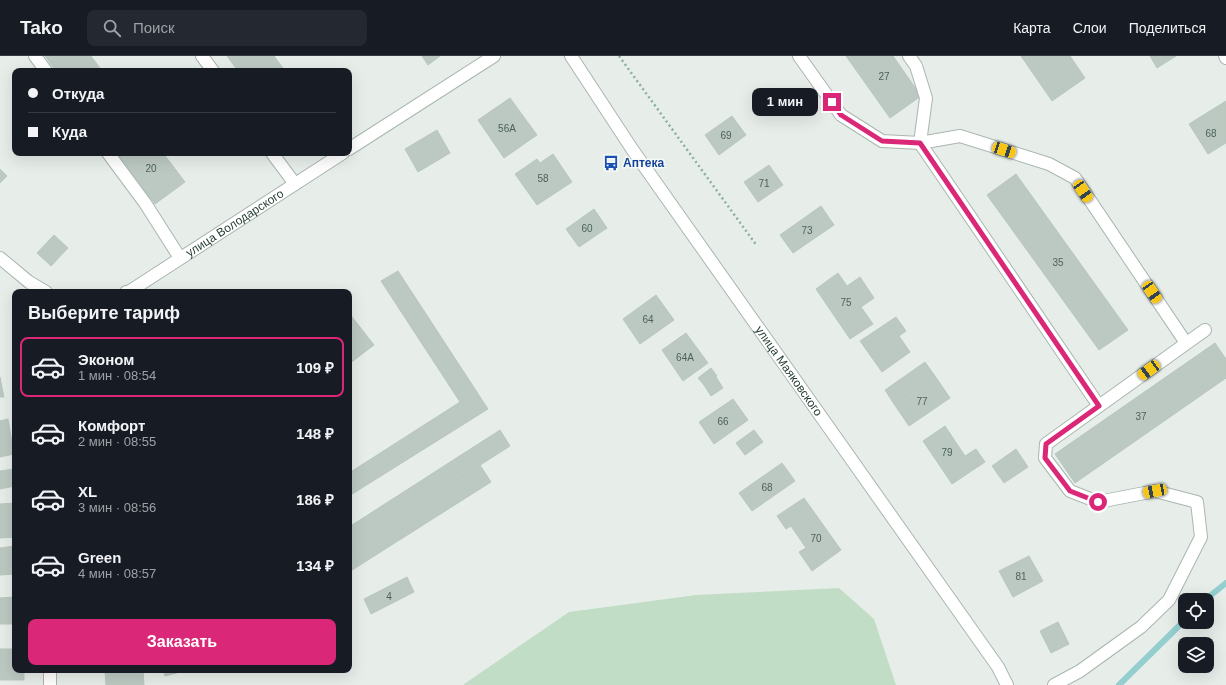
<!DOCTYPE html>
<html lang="ru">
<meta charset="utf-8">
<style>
body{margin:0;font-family:Helvetica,sans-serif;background:#242831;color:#f1f3f6;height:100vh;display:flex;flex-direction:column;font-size:15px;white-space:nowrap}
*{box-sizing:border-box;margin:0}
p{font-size:13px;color:#9ea1a6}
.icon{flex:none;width:22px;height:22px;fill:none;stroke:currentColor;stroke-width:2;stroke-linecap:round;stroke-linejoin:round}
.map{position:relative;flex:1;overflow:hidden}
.details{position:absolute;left:12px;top:233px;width:340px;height:384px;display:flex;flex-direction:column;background:#171b24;border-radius:8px;box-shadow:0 4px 16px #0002}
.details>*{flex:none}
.top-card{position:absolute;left:12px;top:12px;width:340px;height:88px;border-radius:8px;box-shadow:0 4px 16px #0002;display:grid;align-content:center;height:88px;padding:0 16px;background:#171b24}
.fabs{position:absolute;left:1178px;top:537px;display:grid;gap:8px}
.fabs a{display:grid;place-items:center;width:36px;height:36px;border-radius:8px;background:#171b24;box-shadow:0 4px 16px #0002;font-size:20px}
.end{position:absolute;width:18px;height:18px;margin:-9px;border:5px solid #db2777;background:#fff;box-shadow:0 0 0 2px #fff}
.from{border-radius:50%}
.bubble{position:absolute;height:28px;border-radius:8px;background:#171b24;box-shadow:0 4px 16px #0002;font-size:13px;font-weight:700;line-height:28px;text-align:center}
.car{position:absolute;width:12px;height:24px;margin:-12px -6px;border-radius:5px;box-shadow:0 0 3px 1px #0007;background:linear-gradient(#f5c518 24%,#345 0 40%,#f5c518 0 76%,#345 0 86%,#f5c518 0)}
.top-card b{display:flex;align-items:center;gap:14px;height:38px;font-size:15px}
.top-card b+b{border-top:1px solid #363941}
.top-card i{width:10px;height:10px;background:#f1f3f6}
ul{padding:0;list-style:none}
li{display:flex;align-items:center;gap:12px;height:60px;margin:0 8px 6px;padding:0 8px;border:2px solid transparent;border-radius:8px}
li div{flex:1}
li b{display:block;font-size:15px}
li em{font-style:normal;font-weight:700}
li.active{border-color:#db2777}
li>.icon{width:36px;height:36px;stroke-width:1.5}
h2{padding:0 16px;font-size:18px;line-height:48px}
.action{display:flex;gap:8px;margin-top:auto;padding:8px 16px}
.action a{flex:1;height:46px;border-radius:8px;background:#db2777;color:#fff;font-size:16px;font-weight:700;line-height:46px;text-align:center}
header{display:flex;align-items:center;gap:24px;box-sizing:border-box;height:56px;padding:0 20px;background:#171b24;border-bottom:1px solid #363941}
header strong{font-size:19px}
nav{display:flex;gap:22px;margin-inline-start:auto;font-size:14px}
.search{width:280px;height:36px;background:#242831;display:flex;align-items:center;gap:10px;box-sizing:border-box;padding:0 14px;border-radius:8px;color:#9ea1a6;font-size:15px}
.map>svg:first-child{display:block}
.green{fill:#c2ddc5}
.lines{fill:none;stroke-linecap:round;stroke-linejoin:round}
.stream{stroke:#94cece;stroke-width:6}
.building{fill:#bcc9c2;stroke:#b9c7bf}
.minor-casing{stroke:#aab6b0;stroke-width:14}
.path{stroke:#8aaf9e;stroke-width:2.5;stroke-dasharray:2 3;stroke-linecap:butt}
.minor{stroke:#fff;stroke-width:12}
.route{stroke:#db2777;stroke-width:5}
.labels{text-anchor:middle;stroke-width:3;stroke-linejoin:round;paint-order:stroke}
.number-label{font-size:10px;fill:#4c6258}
.transit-label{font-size:12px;font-weight:bold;fill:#164399;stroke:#f7fbf8;text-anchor:start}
.street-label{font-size:12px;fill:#273f35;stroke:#f7fbf8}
</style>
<header>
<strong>Tako</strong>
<div class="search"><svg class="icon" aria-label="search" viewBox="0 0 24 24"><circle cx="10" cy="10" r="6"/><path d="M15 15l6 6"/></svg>Поиск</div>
<nav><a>Карта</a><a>Слои</a><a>Поделиться</a></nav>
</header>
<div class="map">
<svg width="1226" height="629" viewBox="0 0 1226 629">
<rect width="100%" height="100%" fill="#e7eeea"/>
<!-- green -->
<path class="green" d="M839 532 874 563 896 629H464V628L569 556 696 539Z"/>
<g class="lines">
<!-- stream -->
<path class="stream" d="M1205 544 1226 527
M1119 629 1185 564"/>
</g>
<!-- building -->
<path class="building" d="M45 0H91L102 15H56Z
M227 0H274L285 15H238Z
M422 0H440L428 9Z
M846 0H893L921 40 890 62Z
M1021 0H1070L1085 22 1052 45Z
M1150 0H1176L1157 12Z
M510 42 537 79 504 102 478 64Z
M1226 45V87L1208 98 1189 68Z
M732 60 746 79 719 99 705 79Z
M437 74 450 97 418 116 405 93Z
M117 97H163L185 126 155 148Z
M553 98 572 126 537 149 515 118 537 103 540 107Z
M769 109 783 129 758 146 744 126Z
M0 113 7 120 0 127Z
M1016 118 1128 274 1099 294 987 139Z
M821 150 834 169 793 197 780 179Z
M594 153 607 172 579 191 566 173Z
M54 179 68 192 51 210 37 197Z
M398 215 488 353 349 440V417L460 346 381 225Z
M838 217 847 230 860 221 874 242 861 251 873 268 850 283 816 233Z
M656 239 674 264 640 288 623 263Z
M349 257 374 289 349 308Z
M896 261 906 275 899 280 910 296 882 316 860 285Z
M686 277 708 307 683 325 662 294Z
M1215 287 1226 303V322L1075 427 1055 398Z
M925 306 935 320 894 348 885 334Z
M711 312 717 320 704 329 698 322Z
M935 320 950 342 909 370 894 348Z
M0 321 4 341H0Z
M716 321 723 332 711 340 704 329Z
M733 343 748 364 714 388 699 366Z
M8 363 14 398 0 401V365Z
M945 370 965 400 976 393 985 406 952 428 923 385Z
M500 374 510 390 349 493V471Z
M754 374 763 386 745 399 736 387Z
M1016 393 1028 411 1004 427 992 410Z
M782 407 795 425 752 455 739 437Z
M480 409 491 426 349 516V493Z
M14 413 15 430 0 433V415Z
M804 442 841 494 812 515 799 496 806 492 791 470 786 473 777 460Z
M15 447V481L0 482V448Z
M15 490V518L0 519V492Z
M1029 500 1043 525 1013 541 999 515Z
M407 521 414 536 371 558 364 543Z
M15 541V568H0V542Z
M1058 566 1069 588 1051 597 1040 575Z
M0 593H15V614H24V624H0Z
M105 614H143L144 629H106Z
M163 614H184V615L165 620Z"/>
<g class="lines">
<defs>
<g id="minor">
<path d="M35 0 46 15"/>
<path d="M202 0 213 15"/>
<path id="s1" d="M571 0 632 93 998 611 1007 629"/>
<path d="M799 0 841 59 882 85 920 87 960 80 1049 108 1075 122 1186 287"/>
<path d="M909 0 916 10 926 42 920 87 1099 350"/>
<path d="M1225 0 1226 2"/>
<path d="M349 93 494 0"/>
<path d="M108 97 145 147 180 202"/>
<path d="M272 97 295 128"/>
<path d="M0 202 29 226 46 236"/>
<path id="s2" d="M126 236 130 235 343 97"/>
<path d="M50 629V614"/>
<path d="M1054 629 1080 615 1141 571 1169 544 1201 481 1197 446 1155 435 1098 446 1070 435 1045 402 1046 388 1205 274"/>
</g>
</defs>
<!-- minor casing -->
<use href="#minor" class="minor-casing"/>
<!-- path -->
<path class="path" d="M619 0 757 190"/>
<!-- minor -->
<use href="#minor" class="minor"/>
</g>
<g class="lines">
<!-- route -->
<path class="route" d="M832 46 841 59 882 85 920 87 1099 350 1046 388 1045 402 1070 435 1098 446"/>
</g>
<!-- icons -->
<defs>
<symbol id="bus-bare" viewBox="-9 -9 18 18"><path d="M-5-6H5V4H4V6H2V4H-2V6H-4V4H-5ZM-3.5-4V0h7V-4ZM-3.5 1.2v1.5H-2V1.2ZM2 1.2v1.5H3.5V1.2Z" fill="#1a4fb4" stroke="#f7fbf8" stroke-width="2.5" paint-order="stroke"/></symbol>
</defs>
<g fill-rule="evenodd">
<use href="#bus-bare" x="600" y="96" width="22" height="22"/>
</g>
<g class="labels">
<!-- number labels -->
<g class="number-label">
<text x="884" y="24">27</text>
<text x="507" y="76">56А</text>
<text x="1211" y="81">68</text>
<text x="726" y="83">69</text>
<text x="151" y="116">20</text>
<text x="543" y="126">58</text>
<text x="764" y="131">71</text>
<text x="587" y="176">60</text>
<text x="807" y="178">73</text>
<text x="1058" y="210">35</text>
<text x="846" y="250">75</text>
<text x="648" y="267">64</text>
<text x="685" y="305">64А</text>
<text x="922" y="349">77</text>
<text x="1141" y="364">37</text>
<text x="723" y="369">66</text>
<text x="947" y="400">79</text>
<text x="767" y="435">68</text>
<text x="816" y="486">70</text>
<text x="1021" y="524">81</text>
<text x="389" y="544">4</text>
</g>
<!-- transit labels -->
<g class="transit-label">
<text x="623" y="111">Аптека</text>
</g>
<!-- street labels -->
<g class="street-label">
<text dy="4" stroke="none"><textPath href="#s2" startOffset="129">улица Володарского</textPath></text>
<text dy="4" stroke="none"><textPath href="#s1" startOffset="383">улица Маяковского</textPath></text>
</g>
</g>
</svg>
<div class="fabs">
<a><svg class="icon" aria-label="locate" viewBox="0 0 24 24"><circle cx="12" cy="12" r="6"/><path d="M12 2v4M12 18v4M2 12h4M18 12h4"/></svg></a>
<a><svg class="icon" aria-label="layers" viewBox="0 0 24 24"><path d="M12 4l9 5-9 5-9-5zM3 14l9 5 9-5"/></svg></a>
</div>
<i class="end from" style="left:1098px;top:446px"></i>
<i class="end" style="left:832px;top:46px"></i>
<div class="bubble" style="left:752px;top:32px;width:66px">1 мин</div>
<i class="car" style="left:1004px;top:94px;rotate:108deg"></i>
<i class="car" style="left:1083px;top:135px;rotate:146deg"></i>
<i class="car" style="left:1152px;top:236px;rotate:146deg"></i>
<i class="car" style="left:1149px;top:314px;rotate:234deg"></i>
<i class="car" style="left:1155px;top:435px;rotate:259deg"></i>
<div class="top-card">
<b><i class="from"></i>Откуда</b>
<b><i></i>Куда</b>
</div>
<section class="details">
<h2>Выберите тариф</h2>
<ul>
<li class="active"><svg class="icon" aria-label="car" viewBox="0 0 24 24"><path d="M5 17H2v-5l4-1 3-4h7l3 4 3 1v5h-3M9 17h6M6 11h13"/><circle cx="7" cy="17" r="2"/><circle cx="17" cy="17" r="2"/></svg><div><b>Эконом</b><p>1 мин · 08:54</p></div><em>109 ₽</em></li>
<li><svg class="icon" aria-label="car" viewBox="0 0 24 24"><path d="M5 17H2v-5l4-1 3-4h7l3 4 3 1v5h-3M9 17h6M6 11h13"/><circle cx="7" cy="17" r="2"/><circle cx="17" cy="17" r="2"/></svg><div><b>Комфорт</b><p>2 мин · 08:55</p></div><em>148 ₽</em></li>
<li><svg class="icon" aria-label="car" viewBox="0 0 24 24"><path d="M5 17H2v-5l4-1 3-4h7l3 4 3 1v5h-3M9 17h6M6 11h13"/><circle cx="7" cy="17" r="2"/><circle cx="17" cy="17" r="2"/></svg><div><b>XL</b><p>3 мин · 08:56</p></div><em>186 ₽</em></li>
<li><svg class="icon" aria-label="car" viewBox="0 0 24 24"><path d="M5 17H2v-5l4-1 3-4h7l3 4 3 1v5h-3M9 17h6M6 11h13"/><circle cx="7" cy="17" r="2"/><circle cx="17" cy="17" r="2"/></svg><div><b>Green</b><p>4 мин · 08:57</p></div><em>134 ₽</em></li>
</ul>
<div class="action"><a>Заказать</a></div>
</section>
</div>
